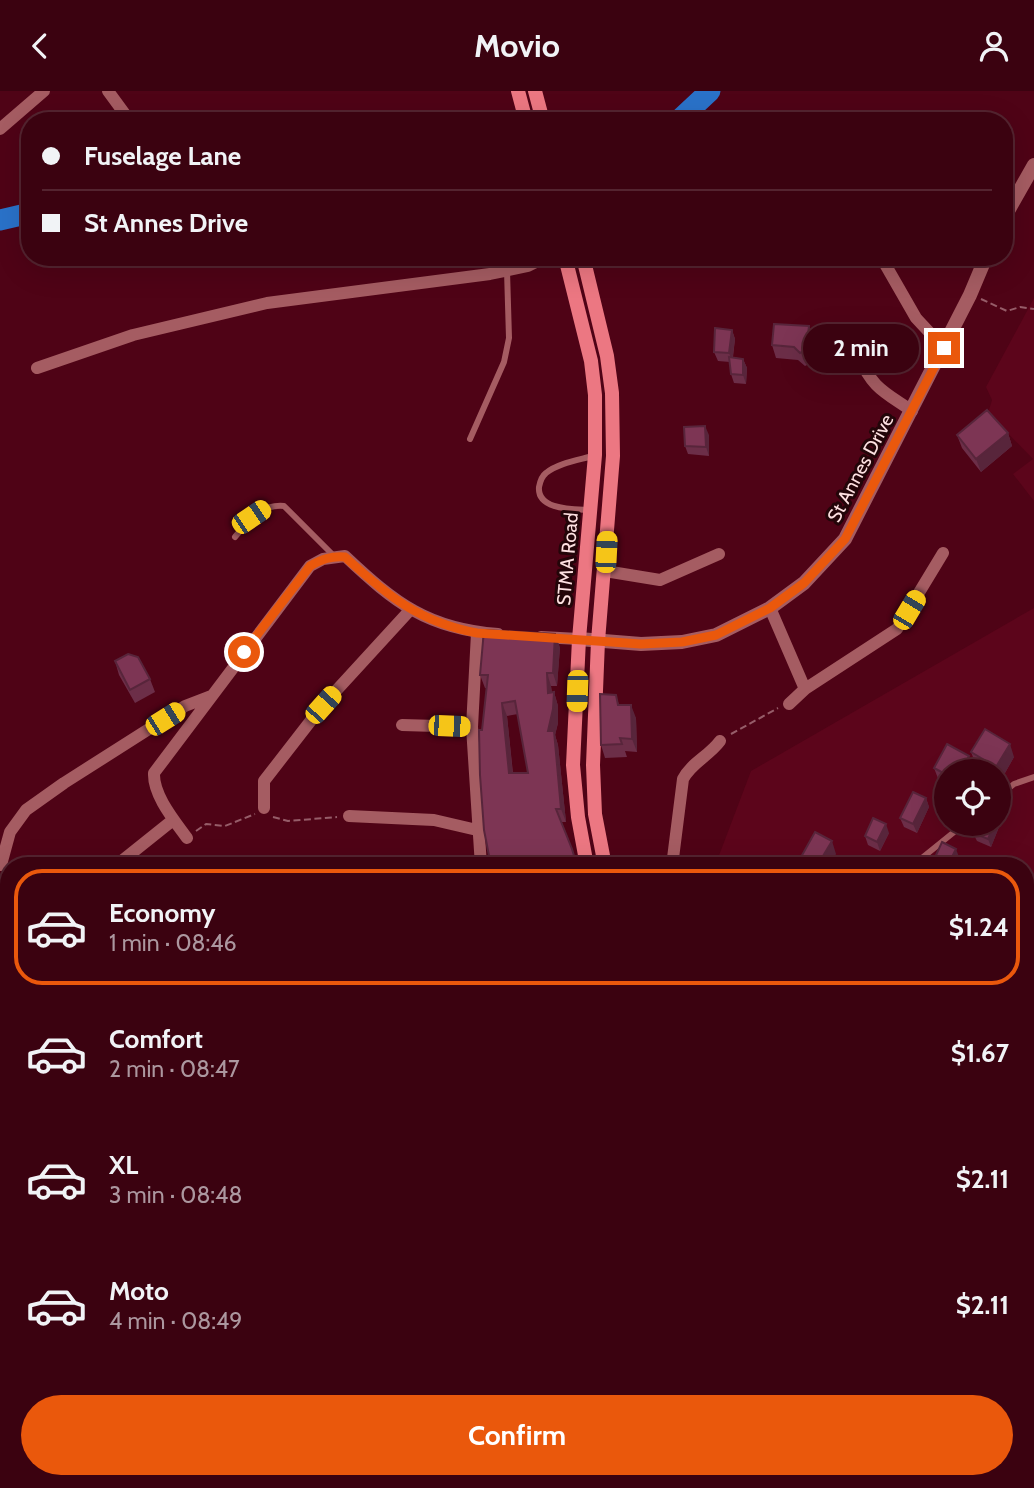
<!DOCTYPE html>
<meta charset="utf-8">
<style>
body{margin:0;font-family:Cabin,sans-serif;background:#46101e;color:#f1f3f6;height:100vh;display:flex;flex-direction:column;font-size:26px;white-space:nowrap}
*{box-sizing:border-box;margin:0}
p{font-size:23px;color:#ac979f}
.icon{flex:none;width:38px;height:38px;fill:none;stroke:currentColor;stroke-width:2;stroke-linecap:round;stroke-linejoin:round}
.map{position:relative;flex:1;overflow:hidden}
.side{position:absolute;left:0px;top:766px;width:1034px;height:632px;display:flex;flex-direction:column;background:#3b0210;border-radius:28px 28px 0 0;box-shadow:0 7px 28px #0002,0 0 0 2px #542430}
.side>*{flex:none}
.top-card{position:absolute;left:21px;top:21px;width:992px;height:154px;border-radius:28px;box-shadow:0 7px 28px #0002,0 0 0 2px #542430;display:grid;align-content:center;height:154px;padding:0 21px;background:#3b0210}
.controls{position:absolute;left:934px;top:668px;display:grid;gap:14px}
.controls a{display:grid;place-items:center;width:77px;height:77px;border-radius:50%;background:#3b0210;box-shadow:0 7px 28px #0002,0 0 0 2px #542430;font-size:35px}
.end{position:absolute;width:32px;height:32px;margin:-16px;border:9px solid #ea580c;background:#fff;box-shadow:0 0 0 4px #fff}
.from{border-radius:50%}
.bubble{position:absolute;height:49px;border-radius:24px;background:#3b0210;box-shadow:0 7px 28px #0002,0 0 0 2px #542430;font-size:23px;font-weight:800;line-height:49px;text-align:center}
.car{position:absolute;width:21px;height:42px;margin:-21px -10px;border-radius:9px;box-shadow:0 0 5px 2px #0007;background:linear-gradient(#f5c518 24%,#345 0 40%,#f5c518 0 76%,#345 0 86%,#f5c518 0)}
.top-card b{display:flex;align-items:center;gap:24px;height:66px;font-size:26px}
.top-card b+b{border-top:2px solid #542430}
.top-card i{width:18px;height:18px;background:#f1f3f6}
ul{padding:12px 0 0;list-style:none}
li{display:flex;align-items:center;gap:21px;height:116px;margin:0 14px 10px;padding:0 7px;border:4px solid transparent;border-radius:28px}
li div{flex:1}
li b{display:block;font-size:26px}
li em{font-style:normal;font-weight:800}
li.selected{border-color:#ea580c}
li>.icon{width:63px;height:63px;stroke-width:1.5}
.action{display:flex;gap:14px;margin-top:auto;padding:14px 21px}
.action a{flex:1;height:80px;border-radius:42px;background:#ea580c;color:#fff;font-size:28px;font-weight:800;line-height:80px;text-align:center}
header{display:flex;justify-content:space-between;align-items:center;height:91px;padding:0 21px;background:#3b0210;font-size:32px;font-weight:800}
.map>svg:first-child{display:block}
.built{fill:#5c051b;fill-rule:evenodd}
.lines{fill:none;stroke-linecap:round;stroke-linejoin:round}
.river{stroke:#2a72c9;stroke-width:21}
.path{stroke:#965d69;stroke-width:2;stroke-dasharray:7 3.5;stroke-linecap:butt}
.service{stroke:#a55c62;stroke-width:6}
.minor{stroke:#a55c62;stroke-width:12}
.tertiary{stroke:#a55c62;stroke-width:14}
.secondary{stroke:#ec7782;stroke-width:14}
.rail-casing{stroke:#d3abb0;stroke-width:6}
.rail{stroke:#230509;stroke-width:3.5;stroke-dasharray:10;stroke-linecap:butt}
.wall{fill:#6c2e48;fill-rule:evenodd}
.shaded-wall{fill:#58253b}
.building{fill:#7d3554;stroke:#58253b;stroke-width:2;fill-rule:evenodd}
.route{stroke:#ea580c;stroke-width:9}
.labels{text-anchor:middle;stroke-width:6;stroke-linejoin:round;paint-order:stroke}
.street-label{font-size:19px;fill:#fde0e1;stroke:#230509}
</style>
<header><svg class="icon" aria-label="back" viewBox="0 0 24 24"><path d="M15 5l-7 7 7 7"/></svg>Movio<svg class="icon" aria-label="person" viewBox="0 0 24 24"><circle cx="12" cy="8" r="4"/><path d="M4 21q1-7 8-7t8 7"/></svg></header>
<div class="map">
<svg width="1034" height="1397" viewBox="0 0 1034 1397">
<rect width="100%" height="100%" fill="#4f0316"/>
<!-- built -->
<path class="built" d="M1034 207V410L1013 383 1033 368 988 322 992 309 986 296Z
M1034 517V1324L1026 1313V775H715L751 680ZM947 681H999V733H947Z"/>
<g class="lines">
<!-- river -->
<path class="river" d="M678 30 710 0
M0 129 30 122"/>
<!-- path -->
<path class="path" d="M981 208 1007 220 1020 216 1034 218
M731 643 778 617
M273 726 288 730 337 726
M196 740 206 733 225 735 255 723
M561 1397 566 1390"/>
<!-- service -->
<path class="service" d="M470 348 504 271 509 247 507 180
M589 419C573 418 537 419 539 396 540 391 542 385 546 382 558 372 579 369 593 365
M235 446C249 429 261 413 284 415L334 465
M999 705 1014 693 1034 686
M912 775 964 733
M1026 923 1034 926
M1026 1088 1034 1085"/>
<!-- minor -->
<path class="minor" d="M108 0 130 30
M0 38 44 0
M881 166 916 227 944 257
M858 264C873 298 883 300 912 320
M37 277 133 244 267 212 490 183 528 175 546 166
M605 480 660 489 719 463
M770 517 805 598 789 613
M477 542 472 636 481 775
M541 546 579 548
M805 598 897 538 943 462
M402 634 472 636
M264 717V690L323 614 411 518
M349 725 434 729 477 739
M187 747C174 729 153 704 154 682L310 475 323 468 345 465C395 512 428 538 498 543
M118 773 173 729
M1 774 10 741 26 719 64 692 185 615 211 605
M672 775 683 688C691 672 709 665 720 650
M0 898 9 899
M0 974 9 978
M0 1073 9 1076
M1026 1328 1032 1338 1031 1397
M586 1390 606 1397
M847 1390 851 1397
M55 1397 57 1390"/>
<!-- tertiary -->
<path class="tertiary" d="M1004 127 1034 74
M579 548 641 553 682 551 716 544 770 517 804 492 845 448 970 204 986 166"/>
<!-- secondary -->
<path class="secondary" d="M518 0 526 30
M535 0 543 30
M565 166 591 270 595 304V364L579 548 573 674 578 726 587 775
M583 166 607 265 612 302 613 365 598 550 593 674 595 723 605 775
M944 1390V1397
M966 1397V1390"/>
<defs>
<path id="rail" d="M0 1190 9 1194
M459 1390 476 1397"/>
</defs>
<!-- rail casing -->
<use href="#rail" class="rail-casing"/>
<!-- rail -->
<use href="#rail" class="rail"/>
</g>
<!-- wall -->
<path class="wall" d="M732 239 735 248 733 266 743 268 747 277 746 293 734 292 731 283 730 271 718 270 714 261Z
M814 248 811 272 805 275 798 269 776 267 772 254Z
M1008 342 1012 355 981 381 962 357 957 344Z
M709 344V365L688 363 685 355Z
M560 556 557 595H551L552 602 554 601 558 615V632L555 644 558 654 566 731H561L578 775H491L482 639 487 597H485L480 584ZM518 623 528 682H513L507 625Z
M115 570 150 588 155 601 135 612 119 584Z
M616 604 619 614 636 627 637 661 625 660 627 666 605 667 601 654Z
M971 661 1014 666 1001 689 999 688V681H987L976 674Z
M934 677 973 678 947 681V694L939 690Z
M926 707 929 716 917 742 904 736 900 727Z
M977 733H998L999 736 991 756 977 750 973 742Z
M889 742 880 760 868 754 865 745Z
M1026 932 1034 934V994L1026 991Z"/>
<!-- shaded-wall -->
<path class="shaded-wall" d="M809 235 814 248 811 272 806 259Z
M732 239 735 248 732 271 729 262Z
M743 268 747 277 746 293 743 284Z
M705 335 709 344V365L706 356Z
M1008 342 1012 355 981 381 976 368Z
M555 543 560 556 557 595 553 582Z
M547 582 551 595 553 615 548 602Z
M554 601 558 615V632L555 644 558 654 566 731 561 718 548 640Z
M502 612 507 625 514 695 509 682Z
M631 614 636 627 637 661 632 648Z
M1010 653 1014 666 1001 689 999 681H998L996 676Z
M969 665 973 678 972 681H960Z
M926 707 929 716 917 742 913 733Z
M886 733 889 742 880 760 877 751Z
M994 733H998L999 736 991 756 988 748Z
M832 750 836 763 830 775H817Z
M956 758 959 766 955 775H951L949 772Z
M1026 849 1030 862 1026 866Z"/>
<!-- building -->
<path class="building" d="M774 233 809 235 806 259 800 262 794 256 772 254Z
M715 237 732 239 729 262 714 261Z
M729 266 743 268V284L731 283Z
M987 319 1008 342 976 368 957 344Z
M705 335 706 356 685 355 684 336Z
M484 539 555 543 553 582H547L548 602 554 601 553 618 548 640H554L561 718H556L572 758 577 775H491L484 739 480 684 479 639H482L488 584H480ZM515 610 528 682H509L502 612Z
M128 563 138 566 150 588 130 599 115 570Z
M600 603 616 604 618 614H631L632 648 620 647 622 653 601 654Z
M985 638 1010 653 996 676 971 661Z
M947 653 969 665 960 681H947V684L934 677Z
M913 701 926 707 913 733 900 727Z
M873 727 886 733 877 751 865 745Z
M977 733H994L988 748 973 742Z
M815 741 832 750 817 775H796Z
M942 751 956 758 949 772 952 773 951 775H935L932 773Z
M1026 932 1034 934V982L1026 980Z"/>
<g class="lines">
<!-- route -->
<path class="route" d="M244 561 310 475C322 468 331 465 345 466 388 505 419 531 477 542L641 553 682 551 716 544 770 517 804 492 845 448 944 257"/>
</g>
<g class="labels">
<!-- street labels -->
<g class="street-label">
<text transform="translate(860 377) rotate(-62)" y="7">St Annes Drive</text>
<text transform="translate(567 468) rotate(-85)" y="7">STMA Road</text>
</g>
</g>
</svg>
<div class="controls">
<a><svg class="icon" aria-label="locate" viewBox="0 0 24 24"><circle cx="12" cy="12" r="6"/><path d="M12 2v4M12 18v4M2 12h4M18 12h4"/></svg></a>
</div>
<i class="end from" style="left:244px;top:561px"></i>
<i class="end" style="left:944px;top:257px"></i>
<div class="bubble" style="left:803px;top:233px;width:116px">2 min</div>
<i class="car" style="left:251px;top:426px;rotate:56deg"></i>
<i class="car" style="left:606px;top:461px;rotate:3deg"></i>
<i class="car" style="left:909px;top:519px;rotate:31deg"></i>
<i class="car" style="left:577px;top:600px;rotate:182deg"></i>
<i class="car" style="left:323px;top:614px;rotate:42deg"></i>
<i class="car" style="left:165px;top:628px;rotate:58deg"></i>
<i class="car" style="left:449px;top:635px;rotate:92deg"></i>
<div class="top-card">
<b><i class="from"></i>Fuselage Lane</b>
<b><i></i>St Annes Drive</b>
</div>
<section class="side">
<ul>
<li class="selected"><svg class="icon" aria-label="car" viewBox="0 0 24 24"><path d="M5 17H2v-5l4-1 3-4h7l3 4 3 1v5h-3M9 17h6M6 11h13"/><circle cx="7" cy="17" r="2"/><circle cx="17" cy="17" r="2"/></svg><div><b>Economy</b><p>1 min · 08:46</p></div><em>$1.24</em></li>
<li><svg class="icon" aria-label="car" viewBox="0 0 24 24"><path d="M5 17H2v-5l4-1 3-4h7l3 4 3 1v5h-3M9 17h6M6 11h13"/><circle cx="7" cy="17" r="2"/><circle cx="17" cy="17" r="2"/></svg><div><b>Comfort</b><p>2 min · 08:47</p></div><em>$1.67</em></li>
<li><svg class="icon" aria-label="car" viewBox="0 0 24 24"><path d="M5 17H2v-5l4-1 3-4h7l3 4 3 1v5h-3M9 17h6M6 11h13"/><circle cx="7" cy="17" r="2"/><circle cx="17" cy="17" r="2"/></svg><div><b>XL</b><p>3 min · 08:48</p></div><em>$2.11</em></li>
<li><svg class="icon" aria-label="car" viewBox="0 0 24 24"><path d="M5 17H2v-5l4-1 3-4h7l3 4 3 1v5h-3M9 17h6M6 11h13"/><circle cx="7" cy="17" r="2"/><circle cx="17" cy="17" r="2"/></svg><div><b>Moto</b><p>4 min · 08:49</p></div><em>$2.11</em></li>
</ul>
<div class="action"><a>Confirm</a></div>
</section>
</div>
